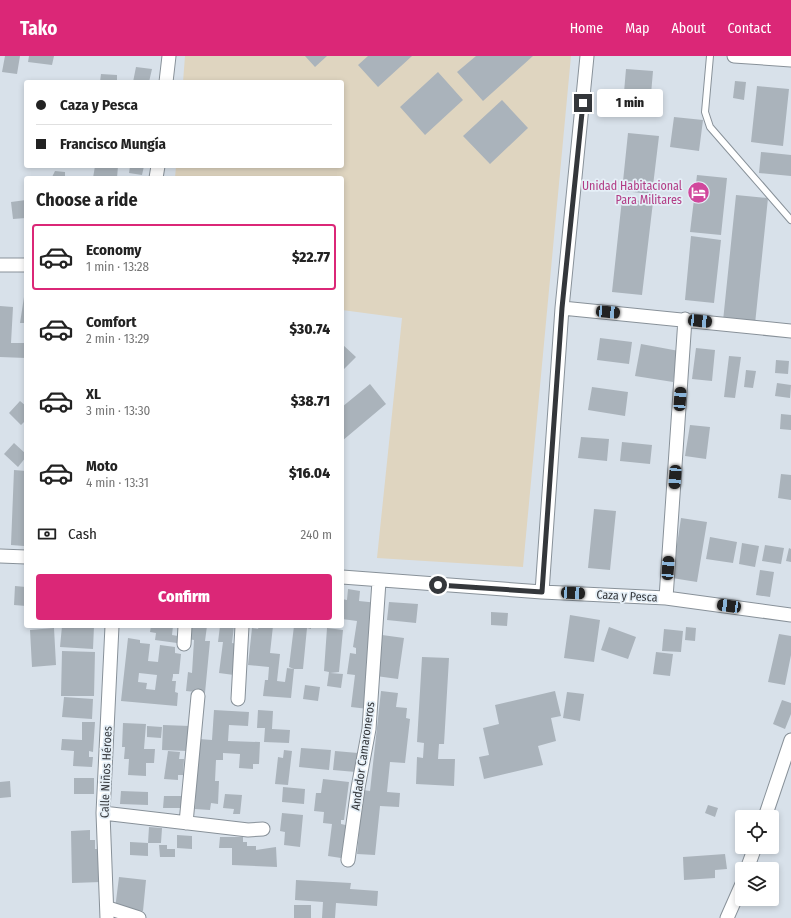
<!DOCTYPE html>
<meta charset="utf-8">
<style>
body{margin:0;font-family:"Fira Sans Condensed",sans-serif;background:#f2f2f2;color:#222;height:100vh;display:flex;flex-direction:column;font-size:15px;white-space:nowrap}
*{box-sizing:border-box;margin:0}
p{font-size:13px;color:#767676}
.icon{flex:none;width:22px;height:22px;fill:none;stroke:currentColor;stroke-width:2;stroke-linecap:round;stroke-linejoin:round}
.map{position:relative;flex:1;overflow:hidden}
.side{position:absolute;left:24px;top:120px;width:320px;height:452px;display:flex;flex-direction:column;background:#fff;border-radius:4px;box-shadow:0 2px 6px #0003}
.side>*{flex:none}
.top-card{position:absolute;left:24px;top:24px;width:320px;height:88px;border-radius:4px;box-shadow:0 2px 6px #0003;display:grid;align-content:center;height:88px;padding:0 12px;background:#fff}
.controls{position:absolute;left:735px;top:754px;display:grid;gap:8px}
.controls a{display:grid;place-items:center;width:44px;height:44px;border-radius:4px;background:#fff;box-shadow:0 2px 6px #0003;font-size:20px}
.end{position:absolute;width:18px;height:18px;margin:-9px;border:5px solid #34373b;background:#fff;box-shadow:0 0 0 2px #fff}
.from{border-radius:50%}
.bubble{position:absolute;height:28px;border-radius:4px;background:#fff;box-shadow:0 2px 6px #0003;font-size:13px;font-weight:800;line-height:28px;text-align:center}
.car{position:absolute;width:12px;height:24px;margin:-12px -6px;border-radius:5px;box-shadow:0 0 3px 1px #0007;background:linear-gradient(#222 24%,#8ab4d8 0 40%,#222 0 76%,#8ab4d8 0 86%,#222 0)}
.top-card b{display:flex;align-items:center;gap:14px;height:38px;font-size:15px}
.top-card b+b{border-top:1px solid #e0e0e0}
.top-card i{width:10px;height:10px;background:#222}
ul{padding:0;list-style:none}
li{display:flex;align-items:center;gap:12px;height:66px;margin:0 8px 6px;padding:0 4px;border:2px solid transparent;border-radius:4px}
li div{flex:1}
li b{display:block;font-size:15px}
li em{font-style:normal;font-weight:800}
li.selected{border-color:#db2777}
li>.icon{width:36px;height:36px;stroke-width:1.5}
h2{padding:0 12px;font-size:18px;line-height:48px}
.pay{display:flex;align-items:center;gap:10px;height:44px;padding:0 12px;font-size:15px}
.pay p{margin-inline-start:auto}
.primary-button{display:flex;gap:8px;margin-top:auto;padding:8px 12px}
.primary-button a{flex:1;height:46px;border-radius:4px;background:#db2777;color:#fff;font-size:16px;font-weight:800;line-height:46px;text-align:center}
header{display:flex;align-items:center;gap:24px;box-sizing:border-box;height:56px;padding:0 20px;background:#db2777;color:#fff}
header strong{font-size:19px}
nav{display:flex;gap:22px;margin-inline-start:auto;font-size:14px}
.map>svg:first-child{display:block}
.education{fill:#dfd5c0}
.building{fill:#aab3bb;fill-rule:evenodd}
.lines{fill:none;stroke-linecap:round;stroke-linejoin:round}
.service-casing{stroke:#889199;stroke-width:8}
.minor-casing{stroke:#889199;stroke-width:15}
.service{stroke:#fff;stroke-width:6}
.minor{stroke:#fff;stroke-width:13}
.route{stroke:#34373b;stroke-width:5}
.labels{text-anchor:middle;stroke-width:3.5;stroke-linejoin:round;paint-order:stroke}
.hotel-label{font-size:12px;fill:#b23c85;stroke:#e5eff7;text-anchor:end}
.street-label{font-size:12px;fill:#34373b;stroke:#e5eff7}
</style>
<header>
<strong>Tako</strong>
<nav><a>Home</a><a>Map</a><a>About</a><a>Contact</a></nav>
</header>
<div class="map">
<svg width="791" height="862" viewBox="0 0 791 862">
<rect width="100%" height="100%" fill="#d8e1ea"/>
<!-- education -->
<path class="education" d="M185 0H571L523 511 377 502 402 262 342 254V122H175L176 110H342V26H183Z"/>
<!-- building -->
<path class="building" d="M5 0H20L17 18 2 16Z
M29 0H54L52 9 28 6Z
M305 0H327L315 11Z
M368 0H412L378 31 358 9Z
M476 0H533L483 45 457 16Z
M136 11 152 13 149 26H133Z
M626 13 653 15 650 50 623 48Z
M438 16 463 44 425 79 400 51Z
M101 18 117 19V26H100Z
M735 25 746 26 744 44 733 42Z
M757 30 789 33 783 90 751 86Z
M502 44 528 72 490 108 463 80Z
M674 61 703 64 699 95 670 91Z
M628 77 659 80 652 138 622 135Z
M761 96 791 99V120L759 117Z
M95 110H118L117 122H93Z
M130 110H144L142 119 129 117Z
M55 115 65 116V122H40V120L52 121Z
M697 119 727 122 721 179 690 176Z
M736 139 768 142 755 268 723 265Z
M622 143 653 146 642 239 612 236Z
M26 144V162L13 163 11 146Z
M691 180 721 184 714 247 685 244Z
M24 241 26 242V267H20Z
M0 250 13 251 11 287H26V302L0 301Z
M600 282 632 286 629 308 597 304Z
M342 288 356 301 342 315Z
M641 288 679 295 673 326 635 320Z
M696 292 715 294 712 325 692 323Z
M729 300 741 301 735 342 724 341Z
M776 304 789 305 788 318 775 317Z
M746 314 756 315 753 332 744 331Z
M777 327 791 329 790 342 775 340Z
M370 328 386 348 342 385V351Z
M592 331 628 336 625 360 588 354Z
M20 345 26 350V364L21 369 9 357Z
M781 358 791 359V374L780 373Z
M690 369 710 371 706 403 685 400Z
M581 381 609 383 607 405 578 402Z
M622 386 652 389 650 408 620 405Z
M14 387 26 398V401L18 411 4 398Z
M14 414 26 415 24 490 11 489Z
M781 418 791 419V444L778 442Z
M594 453 616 455 610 514 588 512Z
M681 462 707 466 697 526 672 522Z
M710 481 737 486 733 507 706 503Z
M742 487 759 490 755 511 739 508Z
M765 489 784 492 781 508 762 505Z
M789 492 791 493V506L786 505Z
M760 514 774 516 770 541 756 539Z
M15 530 26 531V550L14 549Z
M348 533 360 535 359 545 378 547 368 653 351 651 355 619 347 618 350 597 356 598V592L353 591 357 565 342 563V543L347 544Z
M389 546 418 548 416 567 387 564Z
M491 556 508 557 507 570 491 569Z
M570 559 600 564 594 606 564 602Z
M62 570H94L93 593 60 591Z
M151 570H173L172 579 178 580 177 587 155 584 156 577 150 576Z
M189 570H207L205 585H210L205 637 186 635 188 616 192 617 194 584 188 583Z
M220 570H234L232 587 238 588 234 619 219 617 223 586H218Z
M259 570H273L270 597 280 598 277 625 285 626 287 612 294 613 289 611 294 570H311V573L307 572 303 613H294L291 642 263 640 265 624H268L269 611 248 609 252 572 258 573Z
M609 571 636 581 628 603 601 594Z
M686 571 696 572 695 585 685 584Z
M54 572 56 609 32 611 30 574Z
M327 572 343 574 339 616 330 617 343 618 341 632 327 630 329 616 324 615Z
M664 573 683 575 681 596 662 595Z
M779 578 791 580V599L785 629 768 626Z
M382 579 404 582 398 623 376 620Z
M128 582 140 584V587L150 588 148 605 158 606 160 589 175 591V597L181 598 179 618H173V620L172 625H176L175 636 178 637 177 650 121 645ZM139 617 157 619 155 634 146 633 147 627 138 626Z
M62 595 95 596 94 640H61Z
M656 596 673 598 670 620 653 618Z
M422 601 449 602 444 688H439L438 703H455L454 730 416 728 417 701 423 702 424 687 417 686Z
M305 629 320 631 318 645 303 643Z
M381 635 398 637 396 651 407 652 406 662 410 663 405 707 390 706 387 736 400 737 399 751 380 750 375 799 357 798 363 734 370 735Z
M555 635 561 660 551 662 556 685 538 690 543 709 484 723 479 701 489 699 483 672 499 668 495 649Z
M567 636 584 638 580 665 563 662Z
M64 641 93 643 92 663 62 661Z
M782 644 791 647V658L785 673 773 668Z
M214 654 249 656 248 670 229 669 228 685 260 686 259 708H253V713L239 712 240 698 223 697V704H216L215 725H219L218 748 211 747 210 754 195 753 199 683 212 684Z
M258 654 273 655 272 673 290 674 289 687 264 686 265 672H257Z
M82 666H95L93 696 89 695V701H93L92 711 73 710 74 695 61 694 62 683 82 684Z
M123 667 146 668 144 693H155L154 707H146V720L128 719 129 703H124L125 691H122Z
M163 669 190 670 188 695 162 694Z
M147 670 162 671 161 682 147 681Z
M301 692 331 694 329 714 299 711Z
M284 694 292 695 288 729 275 728 278 701 283 702Z
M168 695 180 696 179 703H184L183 719H178V724L164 723Z
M335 695 358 697 356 716 333 714Z
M74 722H94V738H74Z
M323 723 349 726 344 764H341V768L350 770 348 784 344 783 341 802 328 800 332 768 323 767 324 756 314 755 316 737H321Z
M10 725 11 741 0 742V726Z
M283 731 305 733 304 748 282 746Z
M121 735 148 736V749L120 748Z
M225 738 242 739 240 758H233L234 753 223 752Z
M164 740H181V752H163Z
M708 749 718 752 715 761 705 757Z
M282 757 303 759 300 791 284 789 285 776 280 775Z
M149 771 162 772 161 787H148Z
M90 774V784H95V793H100L101 826 72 827 71 775Z
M177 779 192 780V793L177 792Z
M220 781H243V786H247V790H256V794L276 791 277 811 232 809V792H219Z
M130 786 148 787V800L130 799Z
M159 789H167V793H175V801H160Z
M725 798 727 813 715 814V822L684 824 683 801Z
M119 821 146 824 143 855 115 853Z
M296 824 351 827 350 833 378 835 377 850 336 847 335 862H322L323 846 295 844Z
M294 849H311V862H294Z"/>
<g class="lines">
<defs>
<path id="service" d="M710 0 705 56 710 71 791 164"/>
<path id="minor" d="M734 0 791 4
M166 26 169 0
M156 122 158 110
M0 209H26
M562 252 791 275
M0 500 26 501
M342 521 542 536 666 542 791 559
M542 536 562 252 587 0
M666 542 685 263
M184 588 185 570
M238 643 242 570
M103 757 248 774 263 773
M765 761 791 684
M186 767 198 640
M348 804 358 732 369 673 379 525
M747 813 755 791
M108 852 139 862
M107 862 103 757 112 570
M727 862 742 828"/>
</defs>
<!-- service casing -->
<use href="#service" class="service-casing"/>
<!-- minor casing -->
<use href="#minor" class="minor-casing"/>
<!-- service -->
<use href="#service" class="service"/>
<!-- minor -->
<use href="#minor" class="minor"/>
</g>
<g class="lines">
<!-- route -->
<path class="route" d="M438 529 542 536 562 252 583 47"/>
</g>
<!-- icons -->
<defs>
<symbol id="hotel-disc" viewBox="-11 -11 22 22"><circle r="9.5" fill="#d1479c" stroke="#e5eff7"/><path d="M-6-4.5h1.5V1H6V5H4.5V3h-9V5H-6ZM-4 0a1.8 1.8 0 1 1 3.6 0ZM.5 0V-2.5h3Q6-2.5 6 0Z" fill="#fff"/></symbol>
</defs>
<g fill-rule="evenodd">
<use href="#hotel-disc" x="686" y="124" width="25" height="25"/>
</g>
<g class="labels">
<!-- hotel labels -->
<g class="hotel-label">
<text x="682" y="134">Unidad Habitacional<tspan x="682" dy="14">Para Militares</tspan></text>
</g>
<!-- street labels -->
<g class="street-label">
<text transform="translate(627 540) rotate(3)" y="4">Caza y Pesca</text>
<text transform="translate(363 700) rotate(-82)" y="4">Andador Camaroneros</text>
<text transform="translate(106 716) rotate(-88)" y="4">Calle Niños Héroes</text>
</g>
</g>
</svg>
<div class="controls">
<a><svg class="icon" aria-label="locate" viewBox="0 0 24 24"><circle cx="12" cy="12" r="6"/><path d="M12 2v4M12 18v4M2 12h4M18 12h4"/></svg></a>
<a><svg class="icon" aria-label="layers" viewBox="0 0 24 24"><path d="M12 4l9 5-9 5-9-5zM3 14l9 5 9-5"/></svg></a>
</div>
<i class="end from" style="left:438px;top:529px"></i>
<i class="end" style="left:583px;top:47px"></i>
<div class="bubble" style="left:597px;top:33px;width:66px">1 min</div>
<i class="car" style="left:608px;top:256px;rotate:95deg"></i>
<i class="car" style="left:700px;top:265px;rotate:96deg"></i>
<i class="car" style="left:680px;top:343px;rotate:4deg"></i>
<i class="car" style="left:675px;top:421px;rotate:184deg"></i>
<i class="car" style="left:668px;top:512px;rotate:4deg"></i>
<i class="car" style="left:573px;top:537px;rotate:93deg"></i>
<i class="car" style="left:729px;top:550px;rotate:278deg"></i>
<div class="top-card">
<b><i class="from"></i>Caza y Pesca</b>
<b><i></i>Francisco Mungía</b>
</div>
<section class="side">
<h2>Choose a ride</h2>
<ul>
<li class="selected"><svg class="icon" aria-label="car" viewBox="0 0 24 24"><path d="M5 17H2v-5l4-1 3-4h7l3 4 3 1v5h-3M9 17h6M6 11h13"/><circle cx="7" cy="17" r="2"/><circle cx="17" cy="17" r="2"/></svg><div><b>Economy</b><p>1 min · 13:28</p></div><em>$22.77</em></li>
<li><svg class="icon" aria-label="car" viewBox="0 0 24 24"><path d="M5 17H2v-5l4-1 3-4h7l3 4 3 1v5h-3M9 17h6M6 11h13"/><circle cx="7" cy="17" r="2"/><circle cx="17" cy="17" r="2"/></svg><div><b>Comfort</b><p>2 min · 13:29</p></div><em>$30.74</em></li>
<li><svg class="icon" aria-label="car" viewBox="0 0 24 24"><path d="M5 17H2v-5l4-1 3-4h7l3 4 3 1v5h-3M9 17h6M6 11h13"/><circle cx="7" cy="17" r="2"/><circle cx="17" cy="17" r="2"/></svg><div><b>XL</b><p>3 min · 13:30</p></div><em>$38.71</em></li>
<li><svg class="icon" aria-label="car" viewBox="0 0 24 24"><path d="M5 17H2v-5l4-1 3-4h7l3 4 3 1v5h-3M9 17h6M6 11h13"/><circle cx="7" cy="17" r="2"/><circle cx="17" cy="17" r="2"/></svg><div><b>Moto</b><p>4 min · 13:31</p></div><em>$16.04</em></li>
</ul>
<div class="pay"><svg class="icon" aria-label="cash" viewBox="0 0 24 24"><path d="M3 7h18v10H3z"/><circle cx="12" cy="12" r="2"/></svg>Cash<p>240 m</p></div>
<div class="primary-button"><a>Confirm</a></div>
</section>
</div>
